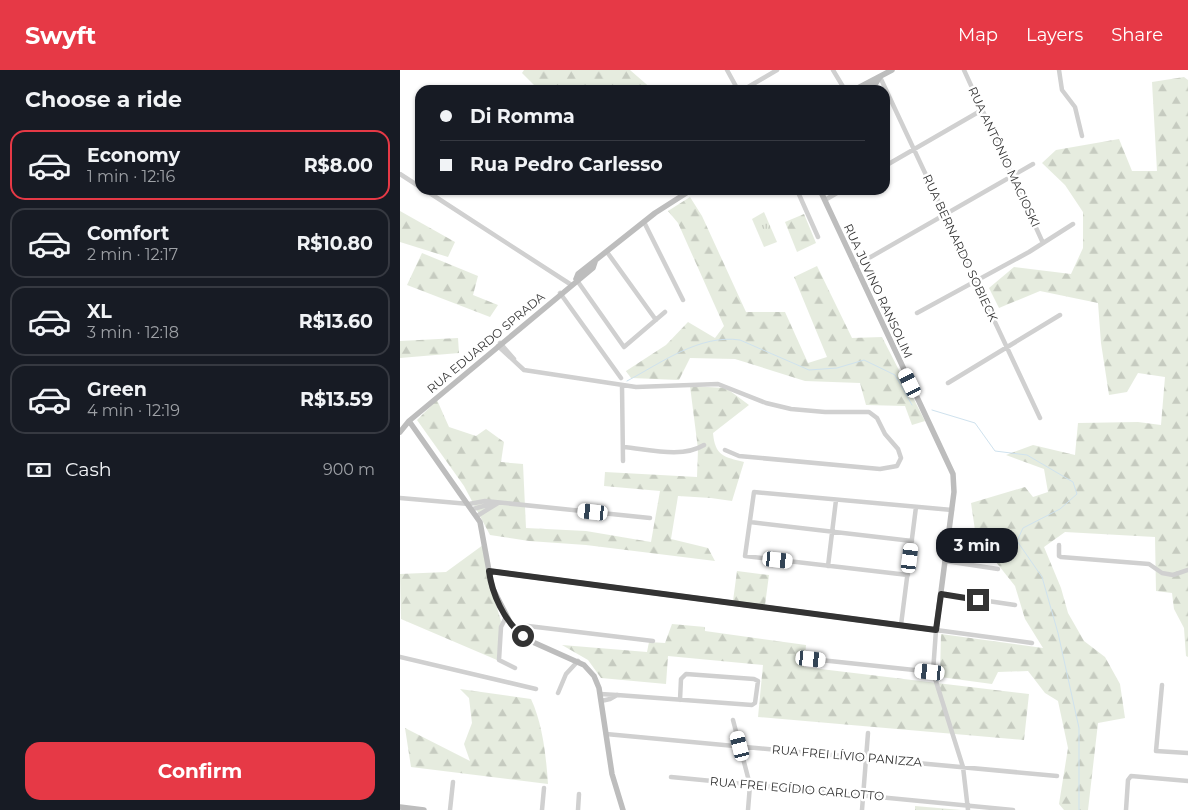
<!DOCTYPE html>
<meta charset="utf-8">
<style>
body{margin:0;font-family:Montserrat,sans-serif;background:#20242c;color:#f1f3f6;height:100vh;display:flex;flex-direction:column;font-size:19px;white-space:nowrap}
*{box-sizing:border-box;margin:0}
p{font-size:16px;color:#9ea1a6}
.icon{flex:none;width:28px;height:28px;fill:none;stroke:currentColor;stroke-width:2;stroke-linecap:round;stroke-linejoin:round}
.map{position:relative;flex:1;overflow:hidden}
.side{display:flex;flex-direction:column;background:#171b24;width:400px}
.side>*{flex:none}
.hud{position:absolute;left:15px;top:15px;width:475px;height:110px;border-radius:15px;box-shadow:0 1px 4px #0004;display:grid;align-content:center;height:110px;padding:0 25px;background:#171b24}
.end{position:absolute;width:22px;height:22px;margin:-11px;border:6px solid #333;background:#fff;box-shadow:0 0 0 2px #fff}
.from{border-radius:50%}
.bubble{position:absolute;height:35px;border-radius:15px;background:#171b24;box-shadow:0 1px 4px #0004;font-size:16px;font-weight:700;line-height:35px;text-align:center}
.car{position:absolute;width:15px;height:30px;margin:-15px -8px;border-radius:6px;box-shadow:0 0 4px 1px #0007;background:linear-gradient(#fff 24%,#345 0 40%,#fff 0 76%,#345 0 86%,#fff 0)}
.hud b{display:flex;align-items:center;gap:18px;height:48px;font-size:19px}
.hud b+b{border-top:1px solid #363941}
.hud i{width:12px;height:12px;background:#f1f3f6}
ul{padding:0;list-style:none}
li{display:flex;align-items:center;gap:15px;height:70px;margin:0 10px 8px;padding:0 15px;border:2px solid #363941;border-radius:15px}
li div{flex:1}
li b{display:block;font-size:19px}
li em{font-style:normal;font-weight:700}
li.selected{border-color:#e63946}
li>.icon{width:45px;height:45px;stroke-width:1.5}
h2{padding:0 25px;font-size:22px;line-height:60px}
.pay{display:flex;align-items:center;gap:12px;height:55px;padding:0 25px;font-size:19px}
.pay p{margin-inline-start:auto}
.primary-button{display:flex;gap:10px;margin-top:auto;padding:10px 25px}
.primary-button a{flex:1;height:58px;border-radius:15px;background:#e63946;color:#fff;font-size:20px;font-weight:700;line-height:58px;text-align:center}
header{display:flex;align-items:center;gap:30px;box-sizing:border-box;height:70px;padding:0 25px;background:#e63946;color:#fff}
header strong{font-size:24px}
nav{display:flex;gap:28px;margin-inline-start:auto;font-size:18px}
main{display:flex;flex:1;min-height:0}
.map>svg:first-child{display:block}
.grass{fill:url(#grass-tufts)}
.forest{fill:url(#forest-firs)}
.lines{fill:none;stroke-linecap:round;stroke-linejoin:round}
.stream{stroke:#cfe2ee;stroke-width:1}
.street{stroke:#d0d0d0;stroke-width:4.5}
.secondary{stroke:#bdbdbd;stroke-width:5.5}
.route{stroke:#333;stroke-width:6}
.labels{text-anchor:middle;stroke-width:5;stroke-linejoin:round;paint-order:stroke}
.street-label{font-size:12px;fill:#333;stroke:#fff}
</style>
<header>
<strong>Swyft</strong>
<nav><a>Map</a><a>Layers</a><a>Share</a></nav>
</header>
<main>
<section class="side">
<h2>Choose a ride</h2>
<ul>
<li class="selected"><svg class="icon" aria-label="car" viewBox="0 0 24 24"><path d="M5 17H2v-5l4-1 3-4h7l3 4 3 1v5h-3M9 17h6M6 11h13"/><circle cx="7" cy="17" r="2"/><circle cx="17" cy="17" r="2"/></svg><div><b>Economy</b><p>1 min · 12:16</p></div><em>R$8.00</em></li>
<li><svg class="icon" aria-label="car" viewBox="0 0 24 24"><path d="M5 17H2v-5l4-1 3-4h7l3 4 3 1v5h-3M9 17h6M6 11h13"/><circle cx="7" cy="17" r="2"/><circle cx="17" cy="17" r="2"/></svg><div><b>Comfort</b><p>2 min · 12:17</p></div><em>R$10.80</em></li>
<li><svg class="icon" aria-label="car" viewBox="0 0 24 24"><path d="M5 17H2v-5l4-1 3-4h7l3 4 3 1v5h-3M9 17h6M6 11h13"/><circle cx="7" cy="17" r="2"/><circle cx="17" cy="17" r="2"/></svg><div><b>XL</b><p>3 min · 12:18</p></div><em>R$13.60</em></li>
<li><svg class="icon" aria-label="car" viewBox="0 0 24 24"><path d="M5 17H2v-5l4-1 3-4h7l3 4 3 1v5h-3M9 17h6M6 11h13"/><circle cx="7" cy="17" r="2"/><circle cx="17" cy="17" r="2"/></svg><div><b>Green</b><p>4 min · 12:19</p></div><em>R$13.59</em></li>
</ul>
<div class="pay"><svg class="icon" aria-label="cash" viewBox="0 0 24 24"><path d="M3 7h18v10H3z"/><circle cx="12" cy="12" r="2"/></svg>Cash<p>900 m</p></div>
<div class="primary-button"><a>Confirm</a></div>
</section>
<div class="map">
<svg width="788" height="740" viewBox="0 0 788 740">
<defs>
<pattern id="grass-tufts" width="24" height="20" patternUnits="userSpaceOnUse" patternTransform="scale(1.25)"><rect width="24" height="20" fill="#e6ecdf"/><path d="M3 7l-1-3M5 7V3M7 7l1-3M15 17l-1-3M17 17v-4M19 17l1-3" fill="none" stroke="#c6cbc0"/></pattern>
<pattern id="forest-firs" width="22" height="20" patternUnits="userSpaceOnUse" patternTransform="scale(1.25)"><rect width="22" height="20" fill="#e6ecdf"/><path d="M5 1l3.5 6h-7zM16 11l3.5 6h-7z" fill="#c6cbc0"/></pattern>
</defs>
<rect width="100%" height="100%" fill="#fff"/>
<!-- grass -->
<path class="grass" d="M364 142 377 172 364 177 352 149Z"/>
<!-- forest -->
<path class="forest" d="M124 0H230L253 20H139L122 3Z
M784 7 788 10V587L786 586 784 558 774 539 772 523 756 521 755 467 665 462 644 477 661 518 668 543 684 571 705 587 720 614 725 648 698 653 688 740H664L659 734 668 678 658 631 645 623 628 601 598 602 592 614 540 607 541 564 643 578 625 549 615 516 576 467 571 433 625 417 633 427 648 422 644 399 606 385 633 375 675 385 678 353 738 352 761 355 765 307 738 303 727 322 709 325 701 273 698 233 640 221 599 238 589 218 614 197 671 204 683 178V142L665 115 642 93 656 80 719 69 732 101H757L752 12Z
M290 127 302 146 346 242H385L408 293 427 287 394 207 417 196 452 268 482 267 525 351 512 355 505 336 466 335 460 313 405 311 335 289 290 288 279 310 231 308 226 301 266 275 288 252 315 268 324 256 278 153 268 141Z
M0 141 55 172 48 187 0 172Z
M404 144 416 173 397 182 385 152Z
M22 183 78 206 73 225 98 235 90 247 7 215Z
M58 268 59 283 0 288V271Z
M290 316 326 318 349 335 313 363C315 386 324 387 344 392L332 431 311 428 278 426 271 469 308 478 315 491 186 475 129 471 90 465 64 416 17 350 37 330 49 357 76 366 86 359 104 372 101 392 123 394 126 458 186 461 251 472 260 421 204 416 205 402 297 407 298 379Z
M83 475 90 515 101 551 97 590 1 549 0 504 46 502Z
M337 501 369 505 365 535 333 531Z
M272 554 305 557V561L406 575 404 597 629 624 624 670 358 647 363 595 268 586 266 614 201 608 188 590 162 575 247 582 249 572 265 573Z
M60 619 131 629C143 655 146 686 148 714L11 697 5 658 70 691 64 674 72 653 69 628Z
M515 736 561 740H515Z"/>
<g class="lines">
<!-- stream -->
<path class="stream" d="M227 311C261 293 300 264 340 270L409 300 437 298 464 290 495 305 512 335
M532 340 575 353 595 381 627 385 673 412 677 424 660 439 623 458 617 471 642 507 658 563 679 658V740"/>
<!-- street -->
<path class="street" d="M327 0 338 20
M433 0 445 20
M564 0 643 173
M659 0 662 20 675 37 682 66
M480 7 640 348
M343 20 377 0
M485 96 582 40
M0 104 20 117
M25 120 170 214
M397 120 418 167
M425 130 442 120
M244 152 283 230
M207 182 256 250
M455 196 633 94
M176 209 224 277 265 242
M160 223 221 308
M517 243 629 182 673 154
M100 273 114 289
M98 276 124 300 236 317 318 314 366 333 391 339 425 342H469L477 348 485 364 498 379 501 388 497 396 480 399 339 386 325 380
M548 313 660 245
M222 316 223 391
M223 377C248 379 281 389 304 375
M0 428 69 434 85 431 250 448
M73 439 95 433
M77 446 98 433
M350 452 512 471
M659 475V486L661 487 749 494 762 503 773 505 788 500
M545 491 598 499
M428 496 436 430
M508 505 345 486 354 422 552 440
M541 524 615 535
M106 547 101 557 99 590 115 598
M501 555 516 437
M119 563 124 557 128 556 253 571
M0 587 136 619
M411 589 533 602
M762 615 756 681 788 683
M158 623 166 604 178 591
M200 624 217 625 352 635 355 633 358 611 354 609 286 604 281 609 280 630
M201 631 210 629 217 625
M333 650 350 715 348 740
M206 664 657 706
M271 707 613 740
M50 740 53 712
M142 740 144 718
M178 740 179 724
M462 740 468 663
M568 740 563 697 533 602 536 560 632 573
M726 740 728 710 731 706 788 711"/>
<!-- secondary -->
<path class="secondary" d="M454 20 492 0
M464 20 476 13 480 7
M176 209 178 204 255 143 291 120
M9 351 80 452 92 517 111 554 126 569 184 595 194 606 199 618 212 704 223 740
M0 362 9 351 193 198 195 192
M89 501 536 560 554 422 553 404 420 120
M0 737 24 740"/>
</g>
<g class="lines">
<!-- route -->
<path class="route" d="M123 566C104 551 92 524 89 501L536 560 541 524 578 530"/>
</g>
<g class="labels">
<!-- street labels -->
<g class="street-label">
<text transform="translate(604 87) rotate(65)" y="4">RUA ANTÔNIO MACIOSKI</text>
<text transform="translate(560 178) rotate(65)" y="4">RUA BERNARDO SOBIECK</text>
<text transform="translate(478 221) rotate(65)" y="4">RUA JUVINO RANSOLIM</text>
<text transform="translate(86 273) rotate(-40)" y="4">RUA EDUARDO SPRADA</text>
<text transform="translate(447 686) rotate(5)" y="4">RUA FREI LÍVIO PANIZZA</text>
<text transform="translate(397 719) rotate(5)" y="4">RUA FREI EGÍDIO CARLOTTO</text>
</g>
</g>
</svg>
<i class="end from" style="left:123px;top:566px"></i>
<i class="end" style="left:578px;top:530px"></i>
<div class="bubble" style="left:536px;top:458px;width:82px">3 min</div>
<i class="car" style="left:510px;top:313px;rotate:334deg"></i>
<i class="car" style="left:193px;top:442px;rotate:276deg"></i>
<i class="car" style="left:510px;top:488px;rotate:7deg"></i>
<i class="car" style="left:378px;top:490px;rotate:96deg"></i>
<i class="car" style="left:411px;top:589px;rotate:96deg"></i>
<i class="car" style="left:530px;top:602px;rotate:276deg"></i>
<i class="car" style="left:340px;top:676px;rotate:346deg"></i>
<div class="hud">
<b><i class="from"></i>Di Romma</b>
<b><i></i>Rua Pedro Carlesso</b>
</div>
</div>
</main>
